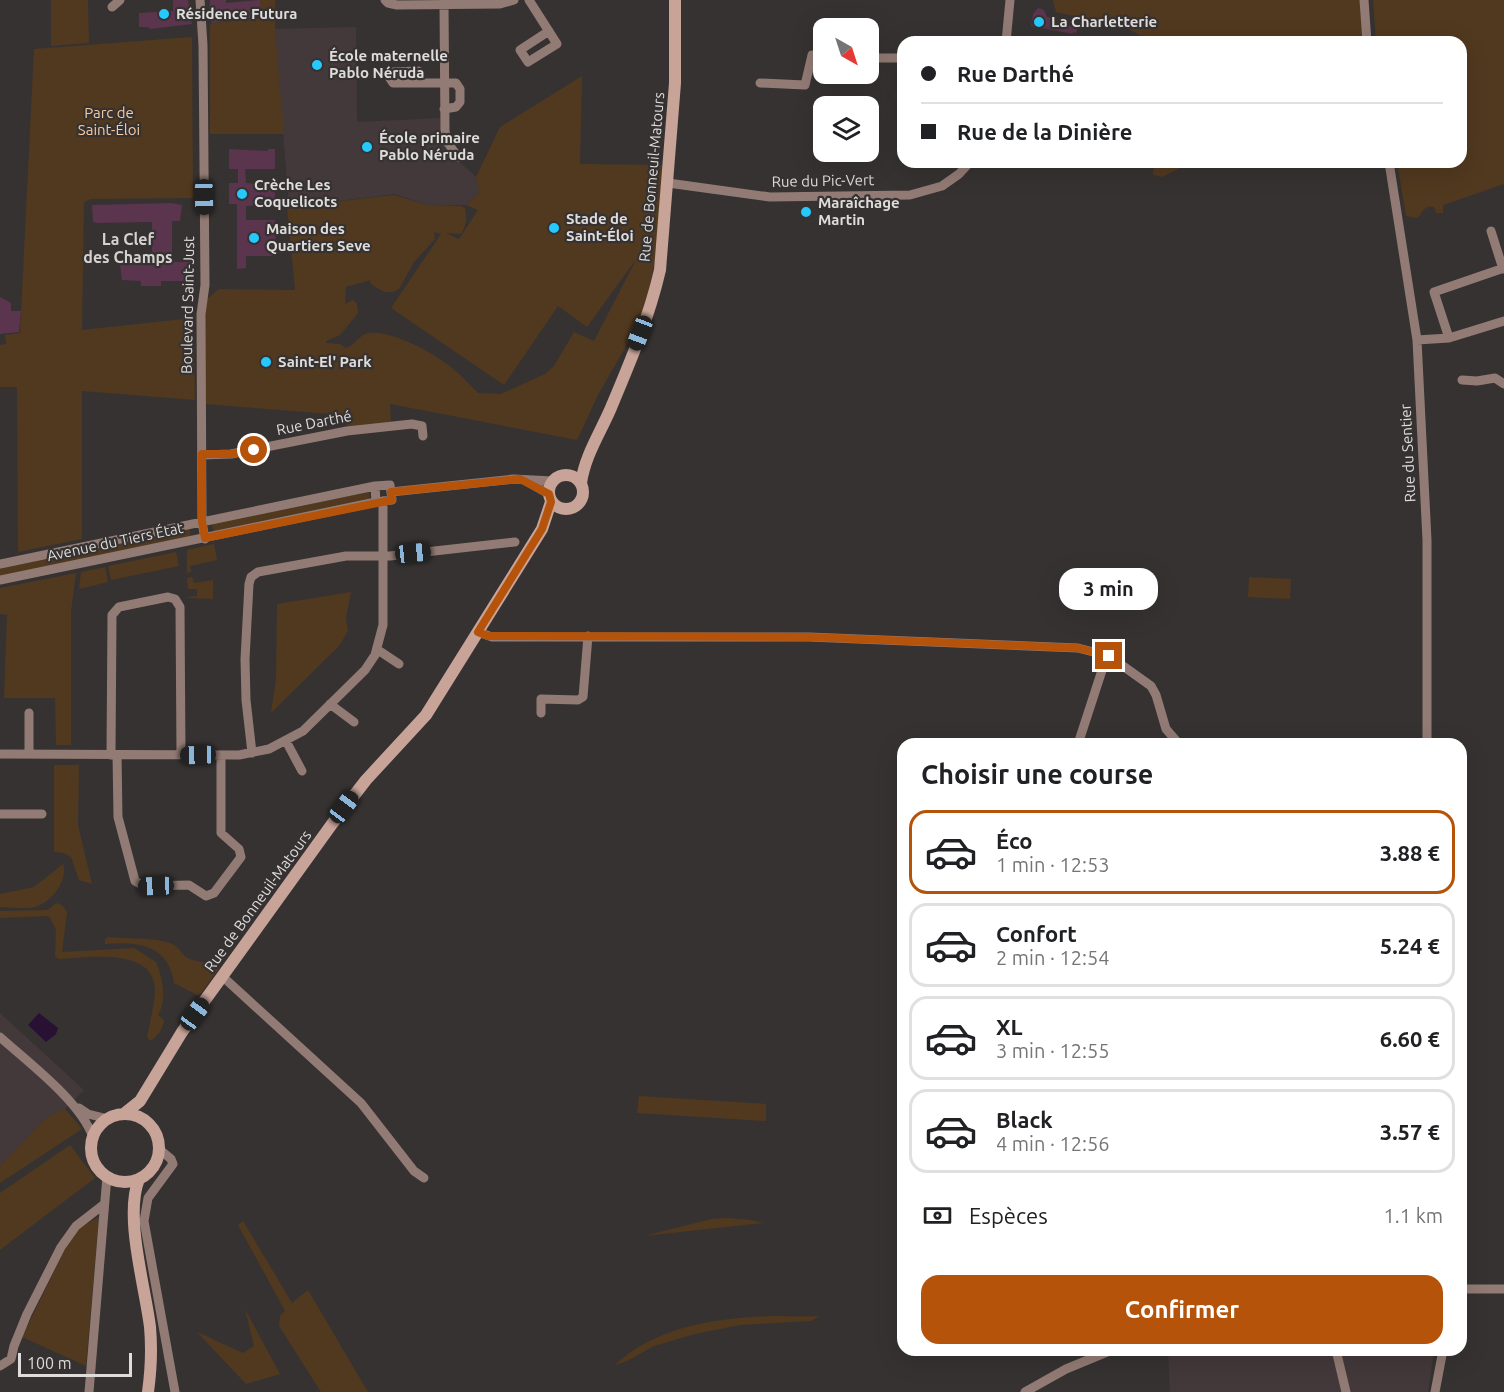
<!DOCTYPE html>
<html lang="fr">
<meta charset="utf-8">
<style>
body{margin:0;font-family:Ubuntu,sans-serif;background:#f2f2f2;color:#202124;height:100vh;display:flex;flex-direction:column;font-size:22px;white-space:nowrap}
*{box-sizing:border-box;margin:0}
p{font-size:20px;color:#757577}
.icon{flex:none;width:33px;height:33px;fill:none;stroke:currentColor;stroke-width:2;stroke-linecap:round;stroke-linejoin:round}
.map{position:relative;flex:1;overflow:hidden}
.details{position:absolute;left:897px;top:738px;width:570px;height:618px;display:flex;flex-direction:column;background:#fff;border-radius:18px;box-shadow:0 6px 24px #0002}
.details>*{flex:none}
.hud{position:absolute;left:897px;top:36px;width:570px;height:132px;border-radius:18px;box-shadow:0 6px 24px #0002;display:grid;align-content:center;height:132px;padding:0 24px;background:#fff}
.needle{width:39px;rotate:141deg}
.fabs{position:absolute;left:813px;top:18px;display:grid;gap:12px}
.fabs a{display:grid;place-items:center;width:66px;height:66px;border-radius:12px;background:#fff;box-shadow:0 6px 24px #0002;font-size:30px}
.scale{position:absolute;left:18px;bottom:15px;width:114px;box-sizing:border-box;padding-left:6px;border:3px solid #dfdcdc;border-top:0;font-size:16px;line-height:21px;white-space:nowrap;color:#dfdcdc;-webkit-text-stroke:4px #363232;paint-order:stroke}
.end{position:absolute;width:27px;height:27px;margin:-14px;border:8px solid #b45309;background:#fff;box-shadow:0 0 0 3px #fff}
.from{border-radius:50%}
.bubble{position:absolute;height:42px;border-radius:18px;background:#fff;box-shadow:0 6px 24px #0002;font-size:20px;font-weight:700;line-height:42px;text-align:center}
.car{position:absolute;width:18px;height:36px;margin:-18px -9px;border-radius:8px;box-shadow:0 0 4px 2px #0007;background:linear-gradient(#222 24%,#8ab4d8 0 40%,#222 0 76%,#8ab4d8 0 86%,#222 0)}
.hud b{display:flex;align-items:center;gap:21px;height:57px;font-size:22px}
.hud b+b{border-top:2px solid #e0e0e0}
.hud i{width:15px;height:15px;background:#202124}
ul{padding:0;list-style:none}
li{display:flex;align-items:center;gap:18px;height:84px;margin:0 12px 9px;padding:0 12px;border:3px solid #e0e0e0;border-radius:18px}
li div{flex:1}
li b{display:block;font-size:22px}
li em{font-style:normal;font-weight:700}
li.active{border-color:#b45309}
li>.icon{width:54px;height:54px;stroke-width:1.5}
h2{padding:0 24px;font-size:27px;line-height:72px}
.pay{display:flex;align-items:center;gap:15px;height:66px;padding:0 24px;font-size:22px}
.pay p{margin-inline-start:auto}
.primary-button{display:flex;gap:12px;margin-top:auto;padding:12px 24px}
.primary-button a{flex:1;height:69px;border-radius:18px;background:#b45309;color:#fff;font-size:24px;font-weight:700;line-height:69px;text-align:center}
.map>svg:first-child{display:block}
.built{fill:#44393a}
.green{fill:#51391f;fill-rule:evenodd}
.water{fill:#281133}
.building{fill:#5b344e}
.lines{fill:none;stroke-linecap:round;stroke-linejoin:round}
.street{stroke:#927b74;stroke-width:9}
.secondary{stroke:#c7a398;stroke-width:12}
.route{stroke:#b45309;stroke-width:8}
.poi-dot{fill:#26c9fe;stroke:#363232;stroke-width:2}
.labels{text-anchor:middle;stroke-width:4.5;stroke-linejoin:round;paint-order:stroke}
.poi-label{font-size:15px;font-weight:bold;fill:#dfdcdc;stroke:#363232;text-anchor:start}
.park-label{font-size:15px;fill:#f8ca9d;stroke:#363232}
.street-label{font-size:15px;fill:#dfdcdc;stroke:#363232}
.neighbourhood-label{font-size:16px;font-weight:bold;fill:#d7d2d2;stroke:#363232}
</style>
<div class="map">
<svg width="1504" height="1392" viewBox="0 0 1504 1392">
<rect width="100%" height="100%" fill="#363232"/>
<!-- built -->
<path class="built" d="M356 27 357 122 442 118 453 156 476 177 479 193 466 205H427L395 194 289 207 275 29Z
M0 1013 84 1090 65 1109 47 1117 0 1166Z
M1168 1350H1434L1428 1392H1170Z"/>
<!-- green -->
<path class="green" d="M51 0H88L89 43 51 46Z
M260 0H275V30L284 134H210V25L212 23 260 18Z
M1053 0H1360L1363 42H1152L1125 27 1056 12Z
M1373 0H1504V184L1443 205V213H1436L1434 207C1424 204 1423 213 1417 218L1406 216 1397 162H1461V42H1376Z
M192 37 193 198 91 199 84 202 82 330 193 318 195 400 82 391V539L18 552 17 387H0V345L6 344 5 335 20 333 34 49Z
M582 76 580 164 662 165 657 251 647 299 637 327 598 395 577 440 390 404 391 423 348 428 347 418 343 415 205 404 204 316 207 299 219 289 295 290 287 207 394 195 427 205 460 206 465 208C467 219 467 224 461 234L446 233 459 239 478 210 466 205 479 193 476 177 500 127ZM434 232 441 234 391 308 504 385 558 306 587 327 637 258 594 341 574 332 554 366 545 374 501 394 478 393C468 383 458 372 447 364 430 351 390 330 369 333 359 334 356 345 346 348L340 344 326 343V341L340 335 358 313 357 304 353 300 345 304 346 287 371 280 370 283C380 290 387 296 399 289L414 262 435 239Z
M1154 162H1192L1162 177 1153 175Z
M369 492 370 500 214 534 212 523Z
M189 528 191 539 0 578V567Z
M214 544 217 560 190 566 191 572 187 573V550Z
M176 552 179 566 111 580 108 566Z
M105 567 108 582 79 589 81 572Z
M76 573 71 612V745H56L55 698H4L7 615 0 614V588Z
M192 577 194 583 213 580V599L188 598V597L197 596V589H188L187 578Z
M1249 577 1291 579 1290 599 1248 597Z
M351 592 346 618 348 631 339 646 271 713 276 679 277 604Z
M54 765H79L78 825 92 884 79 880 71 857 64 853 54 852Z
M63 864C68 880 53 900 38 906 27 910 12 907 0 907V894L34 887Z
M56 903 62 905 67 912 62 952 134 948 156 962C163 979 167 1000 158 1015L164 1020C163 1029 158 1037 150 1041L147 1037C150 1022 154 1006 155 991 155 946 87 958 58 959L55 956 56 930 49 916 0 918V911L48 910Z
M108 937C124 939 162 937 174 945 180 948 182 955 188 958 196 963 210 961 220 967L199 996 174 983C169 945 138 941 105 944V939Z
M639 1096 766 1104V1121L637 1113Z
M65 1109 82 1129 0 1183V1166L47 1117Z
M70 1145 95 1178 0 1250V1193Z
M99 1217 86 1366 22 1337 69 1241 79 1228Z
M727 1218 752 1220 763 1223 644 1236 711 1219Z
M243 1221 292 1303 308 1290 368 1392H321L279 1326 280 1316 285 1311 238 1225Z
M245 1309 280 1374 246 1384 197 1332 243 1353 254 1346Z
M819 1316 811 1321 740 1325 695 1334 654 1346 627 1361 615 1365C656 1326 718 1318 772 1316 788 1316 804 1317 819 1316Z"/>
<!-- water -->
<path class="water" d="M39 1013 58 1028 56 1034 46 1042 28 1025Z"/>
<!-- building -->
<path class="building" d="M173 0H188L192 24 150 29 148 27H139V13L173 11Z
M210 0H226V3L260 0 261 16 212 23 208 17Z
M1038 8 1044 10 1047 17 1052 18 1051 22 1078 27 1076 33 1073 32V34L1031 26 1033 14Z
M229 149 268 151V149H275V169H245L246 183 265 185V183H275V204L246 206V220H275L276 256H246V268L237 269V204H229V183H238V169H229Z
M171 203 182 205 180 221H172V262H194V281H161V286H141V281L122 280 120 265H124V263L152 262V222L97 223 93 222 92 205Z
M0 297 11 303V311H21L19 332 0 334Z"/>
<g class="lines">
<!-- street -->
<path class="street" d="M200 0 203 45 205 285 201 314 202 522 205 539
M385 0 388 3 397 5 500 4 514 0
M529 0 557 44 528 62 520 50 549 31
M1364 0 1367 42
M444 4 445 131 448 143 458 157
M112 7 120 0
M1006 42 1010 0
M868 58H903
M421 82 418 71 393 72 389 77 393 83H456L460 89V102L456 107 444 109
M760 83 805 85 812 55H824
M1389 162 1417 340 1427 540V744
M668 183 770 197 910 195 942 186 959 174 970 162
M1491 231 1503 269
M1449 338 1434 292 1504 268
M1417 340 1449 338 1504 321
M1462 380 1477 381 1495 378 1504 384
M202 455 231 454 347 431 412 424 422 426 423 436
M526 481 549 494
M390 485 392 500 376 502 375 486Z
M391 492 514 479 553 481
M0 564 375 486
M0 580 376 502
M478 632 492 637H809L1078 648 1109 656 1151 686 1156 695 1166 729 1179 744
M378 650 399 664
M330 704 354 722
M29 713V754
M541 713V699L578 700 583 697 588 636
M286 741 302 771
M1078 744 1107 655
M252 753 246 700 245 659 249 584 251 577 258 572 346 556H390L515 542
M0 754 239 755 269 749 303 731 365 670 375 655 383 625V501
M111 755 112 615 119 607 168 597 175 599 180 607 181 755
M117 755 118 817 135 881 144 886 189 885 206 896 214 893 241 857 239 849 221 833V755
M0 814H42
M222 976 361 1103 414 1171 424 1178
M0 1037C29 1063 80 1101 93 1137
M79 1108 88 1114 108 1119
M159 1149 171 1159 173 1164 148 1198 144 1221 175 1392
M1461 1289H1504
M1336 1350 1346 1392
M0 1366 11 1359 14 1346 27 1314 61 1247 76 1226 103 1205
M89 1392 107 1176
M1025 1392 1066 1369 1112 1350
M1435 1392 1443 1350"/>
<!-- secondary -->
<path class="secondary" d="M549 492a17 17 0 1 1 34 0a17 17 0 1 1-34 0Z
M581 483C585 456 599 435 610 410 629 365 649 318 660 270L675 83V0
M125 1113 140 1101 182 1032 332 824 366 780 426 715 542 529 551 502
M91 1148a34 34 0 1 1 68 0a34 34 0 1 1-68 0Z
M139 1179C124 1216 145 1286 150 1327 152 1349 151 1370 148 1392"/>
</g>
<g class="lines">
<!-- route -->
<path class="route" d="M254 450 231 454H202V522L205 538 392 500 391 492 520 479 549 494 551 502 542 529 478 632 488 636 809 637 1078 648 1109 656"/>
</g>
<!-- markers -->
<g class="poi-dot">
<circle cx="164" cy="14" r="6"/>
<circle cx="1039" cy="22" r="6"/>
<circle cx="317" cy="65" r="6"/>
<circle cx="367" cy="147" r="6"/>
<circle cx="242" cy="194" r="6"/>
<circle cx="806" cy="212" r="6"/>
<circle cx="554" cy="228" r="6"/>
<circle cx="254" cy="238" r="6"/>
<circle cx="266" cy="362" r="6"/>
</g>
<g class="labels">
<!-- poi labels -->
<g class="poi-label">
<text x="176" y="19">Résidence Futura</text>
<text x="1051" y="27">La Charletterie</text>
<text x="329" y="61">École maternelle<tspan x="329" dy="17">Pablo Néruda</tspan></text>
<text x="379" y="143">École primaire<tspan x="379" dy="17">Pablo Néruda</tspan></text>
<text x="254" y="190">Crèche Les<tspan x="254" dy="17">Coquelicots</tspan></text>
<text x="818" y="208">Maraîchage<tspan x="818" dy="17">Martin</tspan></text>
<text x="566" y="224">Stade de<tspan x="566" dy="17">Saint-Éloi</tspan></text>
<text x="266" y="234">Maison des<tspan x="266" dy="17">Quartiers Seve</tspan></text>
<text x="278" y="367">Saint-El' Park</text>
</g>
<!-- park labels -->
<g class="park-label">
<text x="109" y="118">Parc de<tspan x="109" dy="17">Saint-Éloi</tspan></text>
</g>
<!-- street labels -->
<g class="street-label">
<text transform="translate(652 177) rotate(-85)" y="5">Rue de Bonneuil-Matours</text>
<text transform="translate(823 181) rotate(-1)" y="5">Rue du Pic-Vert</text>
<text transform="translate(188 305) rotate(-89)" y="5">Boulevard Saint-Just</text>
<text transform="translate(314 423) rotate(-11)" y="5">Rue Darthé</text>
<text transform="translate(1408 453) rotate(-93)" y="5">Rue du Sentier</text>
<text transform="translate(115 542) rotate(-12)" y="5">Avenue du Tiers État</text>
<text transform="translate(258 901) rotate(-54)" y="5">Rue de Bonneuil-Matours</text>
</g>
<!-- neighbourhood labels -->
<g class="neighbourhood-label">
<text x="128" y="245">La Clef<tspan x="128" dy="18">des Champs</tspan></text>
</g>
</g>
</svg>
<div class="fabs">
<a><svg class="needle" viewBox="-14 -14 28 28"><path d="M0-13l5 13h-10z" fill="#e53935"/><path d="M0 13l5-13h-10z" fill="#757577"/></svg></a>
<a><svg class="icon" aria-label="layers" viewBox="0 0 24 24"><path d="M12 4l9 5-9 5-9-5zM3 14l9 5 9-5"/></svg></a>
</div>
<div class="scale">100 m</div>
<i class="end from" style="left:254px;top:450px"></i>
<i class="end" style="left:1109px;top:656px"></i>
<div class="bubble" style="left:1059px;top:568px;width:99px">3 min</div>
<i class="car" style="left:204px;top:197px;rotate:179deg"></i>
<i class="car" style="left:640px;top:333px;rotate:201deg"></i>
<i class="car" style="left:413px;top:553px;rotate:84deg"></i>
<i class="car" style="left:198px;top:755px;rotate:269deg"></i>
<i class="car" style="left:344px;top:807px;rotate:37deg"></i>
<i class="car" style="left:156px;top:886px;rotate:268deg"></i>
<i class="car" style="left:195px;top:1014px;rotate:36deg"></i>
<div class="hud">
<b><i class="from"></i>Rue Darthé</b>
<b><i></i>Rue de la Dinière</b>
</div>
<section class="details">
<h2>Choisir une course</h2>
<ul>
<li class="active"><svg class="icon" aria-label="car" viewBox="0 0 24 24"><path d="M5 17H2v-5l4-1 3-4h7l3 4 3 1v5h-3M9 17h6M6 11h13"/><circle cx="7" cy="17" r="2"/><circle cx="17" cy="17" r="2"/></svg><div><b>Éco</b><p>1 min · 12:53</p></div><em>3.88 €</em></li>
<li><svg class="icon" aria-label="car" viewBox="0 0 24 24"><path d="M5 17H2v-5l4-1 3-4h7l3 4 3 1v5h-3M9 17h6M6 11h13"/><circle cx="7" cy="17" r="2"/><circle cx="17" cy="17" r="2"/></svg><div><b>Confort</b><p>2 min · 12:54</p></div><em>5.24 €</em></li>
<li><svg class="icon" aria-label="car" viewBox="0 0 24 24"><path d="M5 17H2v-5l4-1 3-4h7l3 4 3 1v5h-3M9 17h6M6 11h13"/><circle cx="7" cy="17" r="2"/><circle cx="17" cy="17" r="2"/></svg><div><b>XL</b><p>3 min · 12:55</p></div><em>6.60 €</em></li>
<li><svg class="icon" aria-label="car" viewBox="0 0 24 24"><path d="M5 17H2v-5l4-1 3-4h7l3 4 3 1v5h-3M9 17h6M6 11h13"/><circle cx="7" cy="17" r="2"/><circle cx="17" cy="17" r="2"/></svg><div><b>Black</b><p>4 min · 12:56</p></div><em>3.57 €</em></li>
</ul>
<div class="pay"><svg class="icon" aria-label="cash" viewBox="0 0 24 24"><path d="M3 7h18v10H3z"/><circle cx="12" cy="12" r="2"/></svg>Espèces<p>1.1 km</p></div>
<div class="primary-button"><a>Confirmer</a></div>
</section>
</div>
